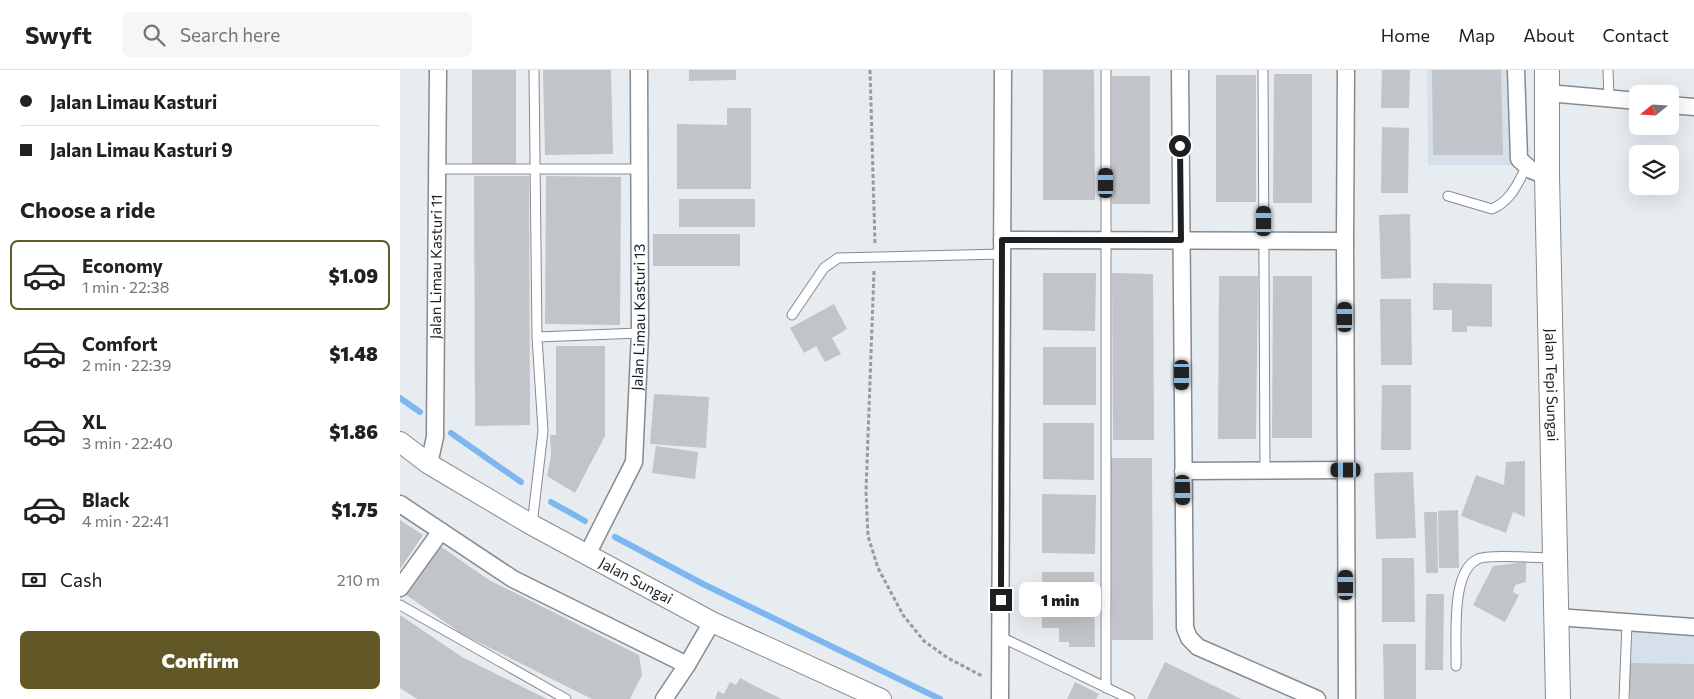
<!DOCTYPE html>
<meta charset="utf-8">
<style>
body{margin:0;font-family:Commissioner,sans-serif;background:#f6f6f6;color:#202124;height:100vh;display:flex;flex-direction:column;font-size:19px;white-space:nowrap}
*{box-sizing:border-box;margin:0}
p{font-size:16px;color:#757577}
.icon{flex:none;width:28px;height:28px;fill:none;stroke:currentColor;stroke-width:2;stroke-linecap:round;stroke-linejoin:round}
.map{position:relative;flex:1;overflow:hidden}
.drawer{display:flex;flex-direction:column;background:#fff;width:400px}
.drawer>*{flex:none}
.guide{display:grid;align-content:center;height:110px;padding:0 20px;background:#fff}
.needle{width:32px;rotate:252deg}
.controls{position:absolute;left:1229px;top:15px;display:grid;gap:10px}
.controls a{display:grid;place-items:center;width:50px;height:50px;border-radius:8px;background:#fff;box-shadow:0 5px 20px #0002;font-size:25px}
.end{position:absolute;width:22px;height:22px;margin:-11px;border:6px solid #1d1f20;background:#fff;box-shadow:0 0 0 2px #fff}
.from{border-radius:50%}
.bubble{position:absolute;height:35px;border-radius:8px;background:#fff;box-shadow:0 5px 20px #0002;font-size:16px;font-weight:800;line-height:35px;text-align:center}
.car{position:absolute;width:15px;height:30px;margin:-15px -8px;border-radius:6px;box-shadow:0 0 4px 1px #0007;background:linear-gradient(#222 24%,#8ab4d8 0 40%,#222 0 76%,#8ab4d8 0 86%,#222 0)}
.guide b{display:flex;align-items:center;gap:18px;height:48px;font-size:19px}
.guide b+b{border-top:1px solid #e0e0e0}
.guide i{width:12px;height:12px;background:#202124}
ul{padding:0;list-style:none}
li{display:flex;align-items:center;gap:15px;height:70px;margin:0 10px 8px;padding:0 10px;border:2px solid transparent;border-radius:8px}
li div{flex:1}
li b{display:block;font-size:19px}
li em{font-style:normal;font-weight:800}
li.on{border-color:#615825}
li>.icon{width:45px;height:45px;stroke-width:1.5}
h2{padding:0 20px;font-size:22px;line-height:60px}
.pay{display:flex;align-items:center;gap:12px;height:55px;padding:0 20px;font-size:19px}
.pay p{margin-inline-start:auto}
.button{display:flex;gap:10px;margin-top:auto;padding:10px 20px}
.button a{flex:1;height:58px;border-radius:8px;background:#615825;color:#fff;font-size:20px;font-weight:800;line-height:58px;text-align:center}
header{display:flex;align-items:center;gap:30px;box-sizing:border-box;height:70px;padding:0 25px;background:#fff;border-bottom:1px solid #e0e0e0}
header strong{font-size:24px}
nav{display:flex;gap:28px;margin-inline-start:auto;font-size:18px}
.search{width:350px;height:45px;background:#f6f6f6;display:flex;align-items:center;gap:12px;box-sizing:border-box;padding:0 18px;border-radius:8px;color:#757577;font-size:19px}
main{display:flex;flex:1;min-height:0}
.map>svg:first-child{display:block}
.built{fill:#d6e0eb}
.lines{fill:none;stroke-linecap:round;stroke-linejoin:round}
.stream{stroke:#7db6f1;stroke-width:6}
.building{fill:#c1c5ca}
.service-casing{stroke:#878b8f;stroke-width:11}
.minor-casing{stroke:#878b8f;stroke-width:19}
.tertiary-casing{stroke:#878b8f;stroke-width:22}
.secondary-casing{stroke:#878b8f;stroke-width:26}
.path{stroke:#979a9e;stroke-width:3;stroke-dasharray:4 2.5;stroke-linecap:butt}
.service{stroke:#fff;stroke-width:9}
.minor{stroke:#fff;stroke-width:16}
.tertiary{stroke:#fff;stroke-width:20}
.secondary{stroke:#fff;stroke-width:24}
.route{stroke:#1d1f20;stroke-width:6}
.labels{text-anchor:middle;stroke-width:4;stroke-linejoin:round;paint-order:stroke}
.street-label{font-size:15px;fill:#1d1f20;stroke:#fff}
</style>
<header>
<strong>Swyft</strong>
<div class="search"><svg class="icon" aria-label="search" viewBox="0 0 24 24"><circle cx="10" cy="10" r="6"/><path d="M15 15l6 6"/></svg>Search here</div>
<nav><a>Home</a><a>Map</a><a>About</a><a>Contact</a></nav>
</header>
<main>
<section class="drawer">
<div class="guide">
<b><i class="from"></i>Jalan Limau Kasturi</b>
<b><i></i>Jalan Limau Kasturi 9</b>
</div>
<h2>Choose a ride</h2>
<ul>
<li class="on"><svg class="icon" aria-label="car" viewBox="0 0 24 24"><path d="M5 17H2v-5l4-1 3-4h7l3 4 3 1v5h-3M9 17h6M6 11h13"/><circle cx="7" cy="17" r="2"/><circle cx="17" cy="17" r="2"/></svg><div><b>Economy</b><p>1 min · 22:38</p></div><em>$1.09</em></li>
<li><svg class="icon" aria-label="car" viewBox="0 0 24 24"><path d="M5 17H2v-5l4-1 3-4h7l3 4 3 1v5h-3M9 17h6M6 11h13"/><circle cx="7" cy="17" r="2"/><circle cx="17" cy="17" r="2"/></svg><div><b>Comfort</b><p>2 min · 22:39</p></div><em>$1.48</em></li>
<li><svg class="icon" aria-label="car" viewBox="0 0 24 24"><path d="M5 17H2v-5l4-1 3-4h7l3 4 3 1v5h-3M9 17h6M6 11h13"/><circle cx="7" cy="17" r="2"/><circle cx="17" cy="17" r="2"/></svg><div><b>XL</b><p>3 min · 22:40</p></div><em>$1.86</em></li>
<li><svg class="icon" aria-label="car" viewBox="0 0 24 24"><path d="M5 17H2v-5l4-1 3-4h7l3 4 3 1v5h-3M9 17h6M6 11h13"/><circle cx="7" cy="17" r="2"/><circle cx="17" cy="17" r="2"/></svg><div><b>Black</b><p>4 min · 22:41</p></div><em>$1.75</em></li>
</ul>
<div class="pay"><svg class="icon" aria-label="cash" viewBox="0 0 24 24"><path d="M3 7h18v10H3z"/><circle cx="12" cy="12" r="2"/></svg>Cash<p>210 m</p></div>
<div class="button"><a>Confirm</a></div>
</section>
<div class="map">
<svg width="1294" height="629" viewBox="0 0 1294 629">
<rect width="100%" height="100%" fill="#e7ecf1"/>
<!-- built -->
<path class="built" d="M1027 0H1109L1112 95H1028Z
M1232 560 1294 564V629H1230Z"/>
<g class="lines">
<!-- stream -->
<path class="stream" d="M0 328 20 342
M51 363 121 412
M151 432 185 451
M215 467 303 514 540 629"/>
</g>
<!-- building -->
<path class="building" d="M72 0H116V94H72Z
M143 0H211L213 84 145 85Z
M289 0H336V10L289 11Z
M643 0H694L695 130H643Z
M982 0H1010L1009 38H981Z
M1032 0H1101L1103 85H1033Z
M874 4H912V133H873Z
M816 5H856V132H816Z
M712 6H750V134H712Z
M327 38H351V119H277V54L327 55Z
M982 57 1009 58 1008 123H981Z
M74 106H129L130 355 75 356Z
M146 106 221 107 220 255 145 254Z
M279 129H355V157H279Z
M1010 144 1011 208 981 209 979 145Z
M253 164H340V196H253Z
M643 203H696L695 261 643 260Z
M712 203 753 204 754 370H713Z
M819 206H858L856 369H818Z
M873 206H912V368H872Z
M1033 213 1092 214V257L1067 256V262H1052V240H1033Z
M980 229H1011L1012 295H981Z
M434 234 447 259 432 268 441 284 425 292 416 276 404 283 390 258Z
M156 276H205V366L175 423 147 406 151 386 150 365H156Z
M643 277H696V335H643Z
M982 315H1011V380H981Z
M254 324 309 327 306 378 250 374Z
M643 353H694V410L643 409Z
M256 376 298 382 295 409 252 403Z
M711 388H752L753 570H712Z
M1125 391V447L1113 442 1106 463 1061 446 1076 405 1104 415 1106 392Z
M1013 402 1016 468 976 469 974 403Z
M642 424 696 425 695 484 642 483Z
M1058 440 1059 498H1039L1038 441Z
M1024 442H1037L1038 503H1026Z
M0 450 23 465 0 499Z
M40 476 89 510 239 585 242 605 230 629H192L62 564 5 524Z
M982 488H1014L1015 552H982Z
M1126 492V512L1115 515 1113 522 1119 525 1105 552 1073 535 1093 496Z
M642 502H694L695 577H669V572H659V558H642Z
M1026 524H1044L1043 600H1025Z
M0 545 62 587 147 629H17L0 618Z
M983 574H1016V629H984Z
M765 592 802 610 841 629H747Z
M1230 593 1294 594V629H1230Z
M340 608 357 617 382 629H315L318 621 324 624 330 612 336 615Z
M675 612 699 624 696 629H667Z"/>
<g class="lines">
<defs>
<path id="service" d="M706 0V618
M863 0 865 400
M1208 0 1209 29
M36 99H238
M1048 126 1092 139C1112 130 1117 114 1127 96
M392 245 424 198 438 188 602 184
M137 267 240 263
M132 455 143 361 137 267 134 0
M0 535 166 629
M601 567 730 629
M1056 596C1057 569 1050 501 1078 489 1089 484 1140 488 1155 488
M1224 629 1227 553"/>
<g id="minor">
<path d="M780 0 785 558 789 568 798 577 917 629"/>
<path d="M946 0 945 171 947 629"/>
<path d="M1116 0 1119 89 1131 100 1147 106"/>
<path d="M1148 23 1238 31"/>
<path d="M1270 35 1294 37"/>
<path d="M602 170 945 171"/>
<path id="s1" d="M29 394 35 367 38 0"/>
<path d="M783 401 946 400"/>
<path d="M0 434 113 509 287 595"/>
<path id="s2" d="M187 485 234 392 240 263 239 0"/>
<path d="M0 518 41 461"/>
<path d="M1157 547 1294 557"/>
<path d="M264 629 287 595 312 552"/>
<path d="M600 629 603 0"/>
</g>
<g id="tertiary">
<path id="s3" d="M0 372 29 394 132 455 312 552 481 629"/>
</g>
<g id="secondary">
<path id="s4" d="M1147 0V106L1158 629"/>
</g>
</defs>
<!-- service casing -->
<use href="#service" class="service-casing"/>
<!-- minor casing -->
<use href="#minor" class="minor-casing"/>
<!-- tertiary casing -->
<use href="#tertiary" class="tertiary-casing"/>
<!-- secondary casing -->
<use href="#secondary" class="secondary-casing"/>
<!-- path -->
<path class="path" d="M470 0 475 174
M474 201 466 422 468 466 478 498 503 545 524 571 548 588 582 606"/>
<!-- service -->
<use href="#service" class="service"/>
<!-- minor -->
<use href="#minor" class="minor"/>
<!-- tertiary -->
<use href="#tertiary" class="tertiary"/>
<!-- secondary -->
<use href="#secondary" class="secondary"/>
</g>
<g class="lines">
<!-- route -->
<path class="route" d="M601 530 602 170H781L780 76"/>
</g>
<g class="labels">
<!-- street labels -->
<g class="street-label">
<text dy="5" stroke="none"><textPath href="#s1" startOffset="198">Jalan Limau Kasturi 11</textPath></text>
<text dy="5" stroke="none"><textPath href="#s2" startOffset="249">Jalan Limau Kasturi 13</textPath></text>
<text dy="5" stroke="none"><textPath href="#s4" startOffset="315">Jalan Tepi Sungai</textPath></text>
<text dy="5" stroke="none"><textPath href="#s3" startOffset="274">Jalan Sungai</textPath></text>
</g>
</g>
</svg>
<div class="controls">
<a><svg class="needle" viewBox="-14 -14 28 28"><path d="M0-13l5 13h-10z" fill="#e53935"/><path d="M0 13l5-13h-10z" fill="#757577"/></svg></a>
<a><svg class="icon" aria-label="layers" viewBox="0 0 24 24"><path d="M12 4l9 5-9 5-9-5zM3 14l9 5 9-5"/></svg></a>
</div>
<i class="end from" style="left:780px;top:76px"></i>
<i class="end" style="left:601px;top:530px"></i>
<div class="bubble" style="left:619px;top:512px;width:82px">1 min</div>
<i class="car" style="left:706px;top:113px;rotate:0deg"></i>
<i class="car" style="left:864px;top:151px;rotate:0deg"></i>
<i class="car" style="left:945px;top:247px;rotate:0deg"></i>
<i class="car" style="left:782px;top:305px;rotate:180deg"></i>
<i class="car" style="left:946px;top:400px;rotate:270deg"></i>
<i class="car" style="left:783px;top:420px;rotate:179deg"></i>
<i class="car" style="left:946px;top:515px;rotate:0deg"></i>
</div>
</main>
